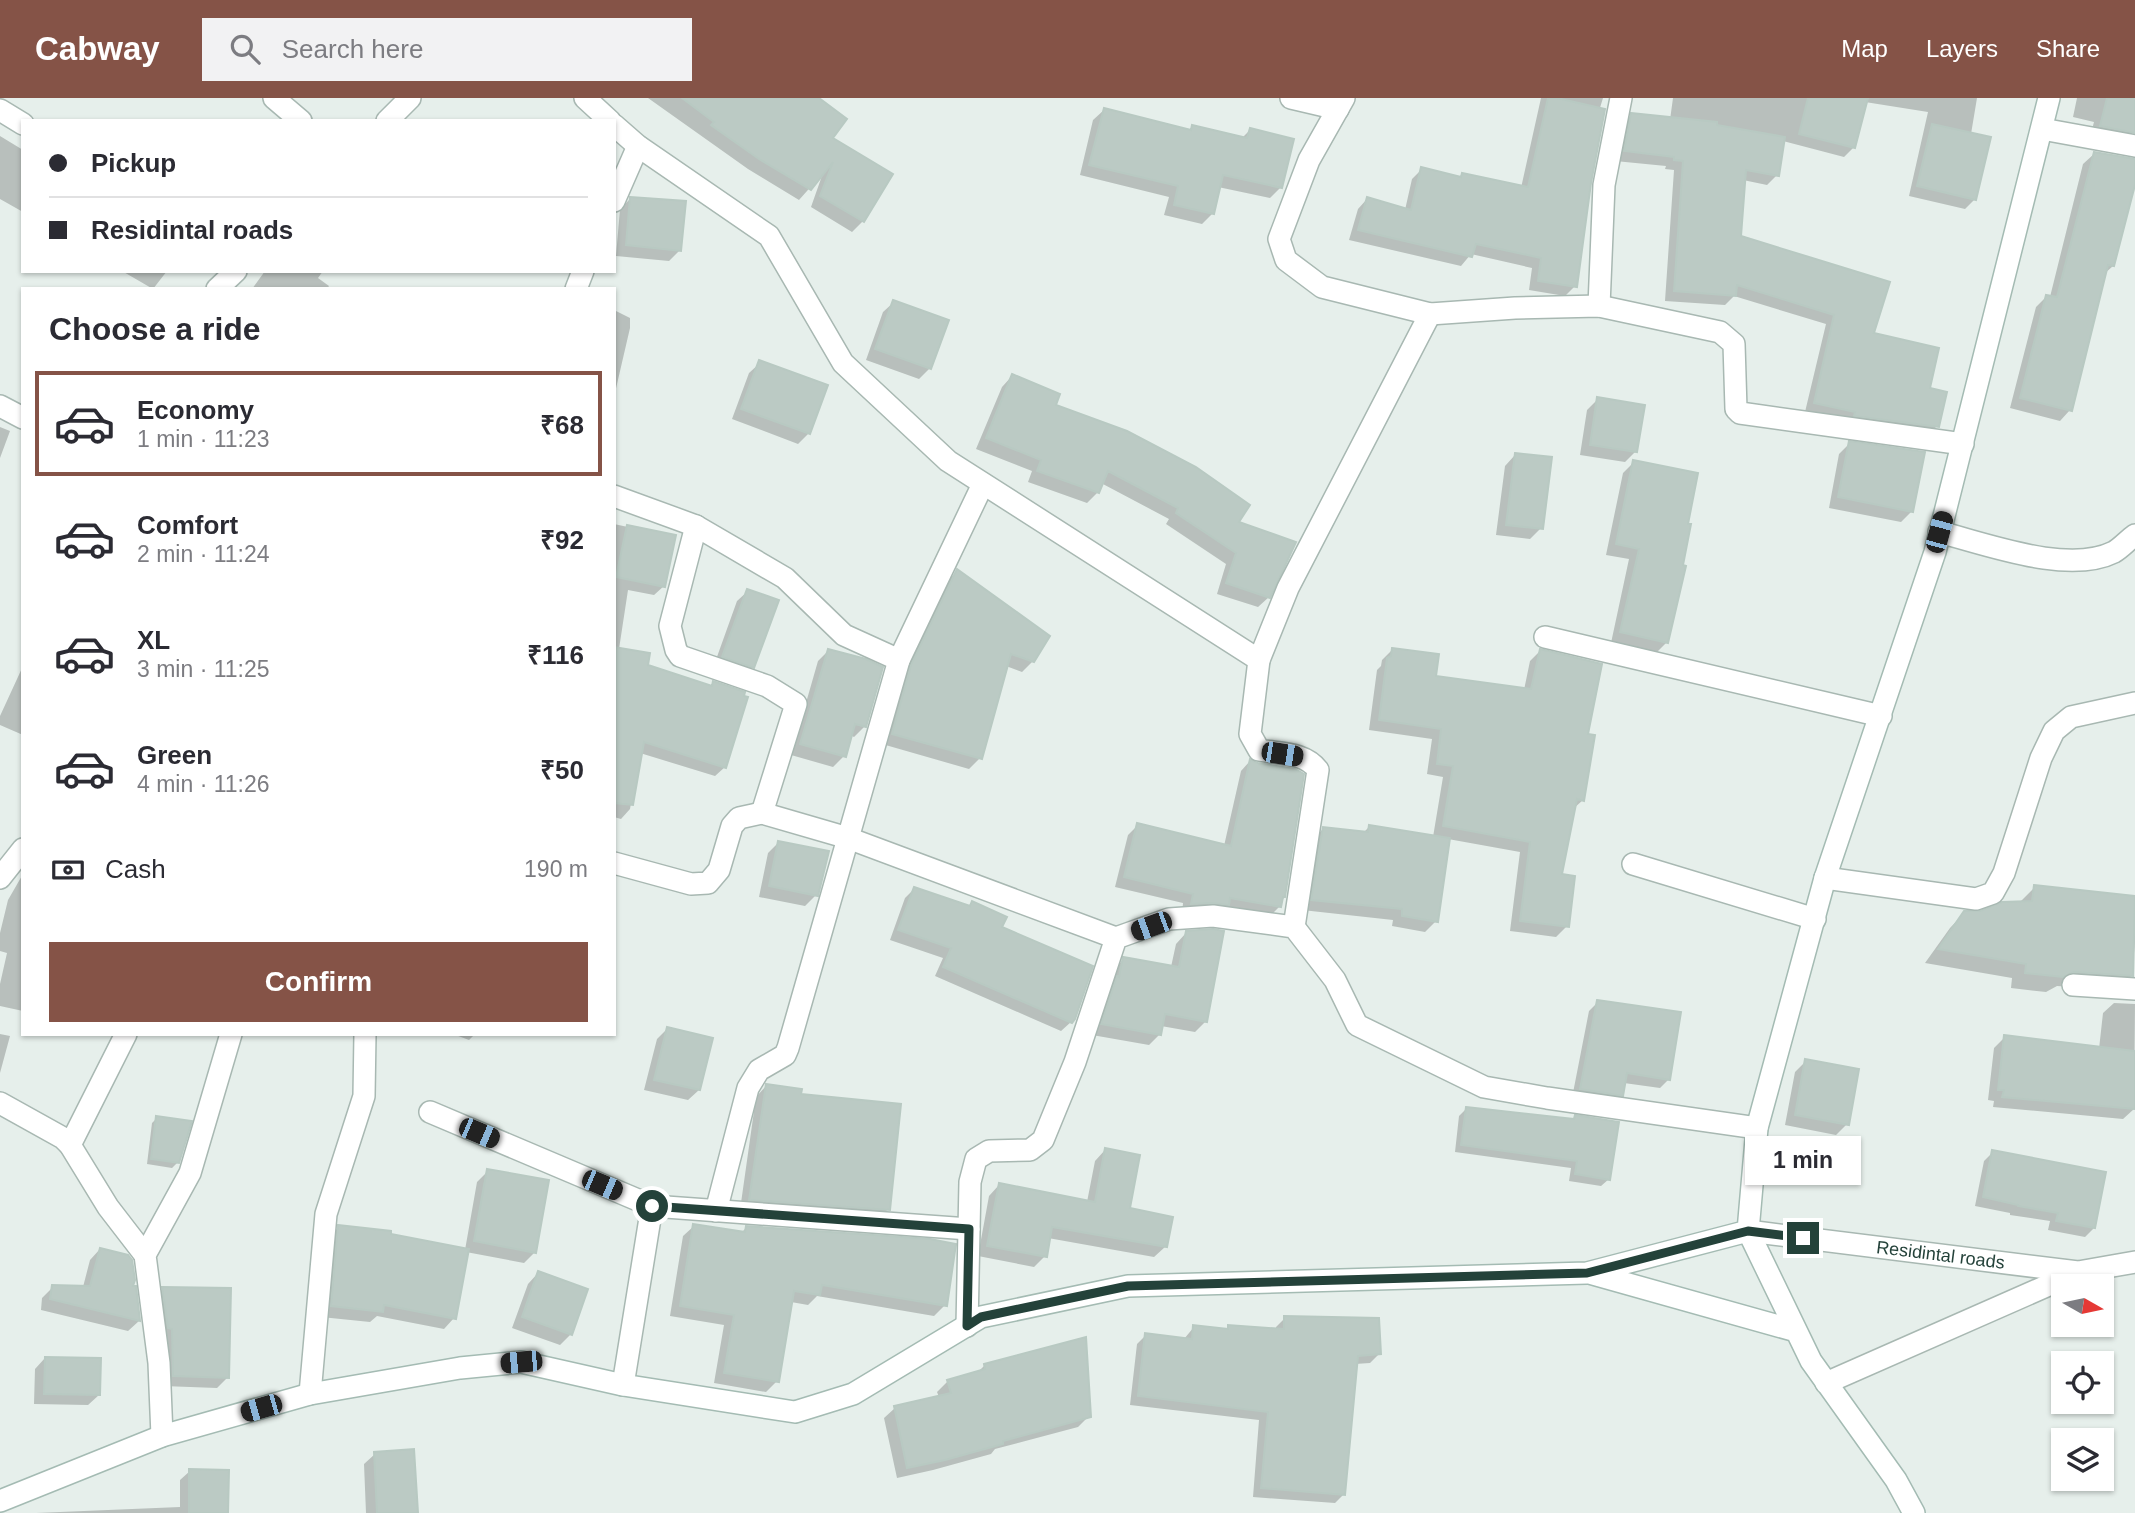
<!DOCTYPE html>
<meta charset="utf-8">
<style>
body{margin:0;font-family:Arial,sans-serif;background:#f2f2f3;color:#2b2b33;height:100vh;display:flex;flex-direction:column;font-size:26px;white-space:nowrap}
*{box-sizing:border-box;margin:0}
p{font-size:23px;color:#7c7c81}
.icon{flex:none;width:38px;height:38px;fill:none;stroke:currentColor;stroke-width:2;stroke-linecap:round;stroke-linejoin:round}
.map{position:relative;flex:1;overflow:hidden}
.drawer{position:absolute;left:21px;top:189px;width:595px;height:749px;display:flex;flex-direction:column;background:#fff;border-radius:0px;box-shadow:0 2px 5px #0004}
.drawer>*{flex:none}
.hud{position:absolute;left:21px;top:21px;width:595px;height:154px;border-radius:0px;box-shadow:0 2px 5px #0004;display:grid;align-content:center;height:154px;padding:0 28px;background:#fff}
.needle{width:46px;rotate:99deg}
.fabs{position:absolute;left:2051px;top:1176px;display:grid;gap:14px}
.fabs a{display:grid;place-items:center;width:63px;height:63px;border-radius:0px;background:#fff;box-shadow:0 2px 5px #0004;font-size:35px}
.end{position:absolute;width:32px;height:32px;margin:-16px;border:9px solid #24423a;background:#fff;box-shadow:0 0 0 4px #fff}
.from{border-radius:50%}
.bubble{position:absolute;height:49px;border-radius:0px;background:#fff;box-shadow:0 2px 5px #0004;font-size:23px;font-weight:700;line-height:49px;text-align:center}
.car{position:absolute;width:21px;height:42px;margin:-21px -10px;border-radius:9px;box-shadow:0 0 5px 2px #0007;background:linear-gradient(#222 24%,#8ab4d8 0 40%,#222 0 76%,#8ab4d8 0 86%,#222 0)}
.hud b{display:flex;align-items:center;gap:24px;height:66px;font-size:26px}
.hud b+b{border-top:2px solid #e1e1e2}
.hud i{width:18px;height:18px;background:#2b2b33}
ul{padding:0;list-style:none}
li{display:flex;align-items:center;gap:21px;height:105px;margin:0 14px 10px;padding:0 14px;border:4px solid transparent;border-radius:0px}
li div{flex:1}
li b{display:block;font-size:26px}
li em{font-style:normal;font-weight:700}
li.active{border-color:#855347}
li>.icon{width:63px;height:63px;stroke-width:1.5}
h2{padding:0 28px;font-size:32px;line-height:84px}
.pay{display:flex;align-items:center;gap:18px;height:77px;padding:0 28px;font-size:26px}
.pay p{margin-inline-start:auto}
.action{display:flex;gap:14px;margin-top:auto;padding:14px 28px}
.action a{flex:1;height:80px;border-radius:0px;background:#855347;color:#fff;font-size:28px;font-weight:700;line-height:80px;text-align:center}
header{display:flex;align-items:center;gap:42px;box-sizing:border-box;height:98px;padding:0 35px;background:#855347;color:#fff}
header strong{font-size:33px}
nav{display:flex;gap:38px;margin-inline-start:auto;font-size:24px}
.search{width:490px;height:63px;background:#f2f2f3;display:flex;align-items:center;gap:18px;box-sizing:border-box;padding:0 24px;border-radius:0px;color:#7c7c81;font-size:26px}
.map>svg:first-child{display:block}
.shadow{fill:#0003}
.building{fill:#bbcac4;stroke:#b8c9c2;stroke-width:2}
.lines{fill:none;stroke-linecap:round;stroke-linejoin:round}
.street-casing{stroke:#a8b8b2;stroke-width:24}
.secondary-casing{stroke:#a4bbb3;stroke-width:24}
.street{stroke:#fff;stroke-width:21}
.secondary{stroke:#fff;stroke-width:21}
.route{stroke:#24423a;stroke-width:9}
.labels{text-anchor:middle;stroke-width:6;stroke-linejoin:round;paint-order:stroke}
.street-label{font-size:18px;fill:#24423a;stroke:#f7fbf9}
</style>
<header>
<strong>Cabway</strong>
<div class="search"><svg class="icon" aria-label="search" viewBox="0 0 24 24"><circle cx="10" cy="10" r="6"/><path d="M15 15l6 6"/></svg>Search here</div>
<nav><a>Map</a><a>Layers</a><a>Share</a></nav>
</header>
<div class="map">
<svg width="2135" height="1415" viewBox="0 0 2135 1415">
<rect width="100%" height="100%" fill="#e6efeb"/>
<!-- shadow -->
<path class="shadow" d="M648 0H816L831 41 891 77 863 123 852 134 811 109 823 75 799 102 748 71Z
M1541 0H1603L1599 13 1575 188 1565 198 1529 192 1532 170 1471 156 1461 168 1349 142 1358 111 1367 101 1405 112 1412 81 1422 71 1459 80 1462 77 1521 90Z
M1673 0H1977L1971 36 1975 101 1965 111 1909 98 1928 14 1865 4 1854 49 1844 59 1783 43 1777 77 1767 87 1743 82 1739 139 1872 237 1927 291 1937 328 1927 338 1805 314 1826 226 1734 198 1725 207 1665 203 1674 72 1665 71 1666 68 1615 63 1622 27 1632 17 1670 22Z
M2077 0H2135L2133 34 2123 45 2090 39 2094 24 2073 19Z
M1104 12 1188 33 1192 29 1242 40 1250 32 1281 89 1270 100 1218 89 1213 115 1202 126 1164 117 1169 99 1080 77 1093 22Z
M0 38 23 52V114L0 101Z
M2094 56 2135 78V80L2113 168 2104 176 2070 312 2060 323 2010 310 2036 209 2046 199H2050L2083 66Z
M631 100 680 152 669 163 616 158 620 111Z
M122 173H167L153 191Z
M265 173H323L318 180 329 188 327 191H252Z
M894 204 930 270 919 281 866 262 883 214Z
M614 212 630 220V230L614 299Z
M760 265 809 335 798 346 732 321 749 275Z
M1012 278 1236 425 1269 499 1258 509 1217 496 1226 466 1166 426 1169 421 1101 385 1098 394 1087 405 1028 384 1032 373 976 351 1002 289Z
M1598 301 1636 353 1625 364 1580 357 1587 312Z
M0 329 10 333 0 360Z
M1850 345 1912 413 1901 424 1829 410 1839 356Z
M1515 357 1541 430 1530 441 1496 437 1505 368Z
M1634 364 1667 544 1656 555 1611 545 1629 461 1606 457 1623 375Z
M614 426 674 439 664 488 654 497 628 492 619 551 646 568 710 589 714 585 725 669 715 678 640 655 630 711 621 721 614 719Z
M957 473 1033 563 1022 574 1006 568 980 660 969 671 882 646 901 579 947 484Z
M748 493 753 569 742 580 713 570 737 503Z
M1393 551 1434 579 1524 592 1530 563 1540 553 1586 638 1583 702 1573 711 1560 778 1567 828 1556 839 1510 833 1520 754 1448 741 1436 823 1425 834 1392 828 1393 822 1302 812 1312 742 1323 731 1363 735 1369 729 1433 739 1443 679 1427 676 1432 641 1369 632 1377 572 1381 568 1382 562Z
M828 553 865 628 854 639 850 637 844 658 833 669 791 657 818 563Z
M23 568V637L0 627V618Z
M1250 663 1256 667 1284 799 1280 808 1270 818 1182 816 1183 805 1115 789 1128 737 1138 727 1224 748 1241 673Z
M778 745 816 797 805 808 759 799 768 755Z
M23 776V913L0 908V886L7 855 0 853V835L8 802Z
M2035 789 2135 800V844L2132 877 2117 892 2057 888 2046 894 2011 890 2012 880 1925 865 1950 830 1965 814 1981 815 2020 804Z
M914 791 1000 830 1071 924 1061 933 935 878 943 860 890 842 905 800Z
M1186 835 1206 923 1195 934 1161 928 1160 936 1149 947 1092 937 1113 872 1124 861 1171 869 1176 846Z
M1598 904 1669 981 1660 990 1624 985 1622 997 1613 1006 1572 1000 1589 913Z
M2114 905 2135 906 2134 1011 2123 1021 1993 1009 1994 1003 1988 1002 1994 950 2005 939 2099 951 2103 915Z
M667 931 699 992 688 1002 644 992 657 941Z
M0 936 10 938 0 975Z
M453 936H475L469 942Z
M1806 963 1847 1026 1836 1037 1785 1027 1795 974Z
M766 988 799 998 888 1111 877 1122 740 1112 756 999Z
M1466 1011 1572 1022 1575 1019 1609 1081 1601 1088 1569 1083 1571 1070 1455 1054 1459 1018Z
M157 1020 178 1064 172 1070 147 1066 152 1025Z
M1105 1052 1128 1112 1165 1149 1154 1159 1048 1140 1045 1158 1034 1169 978 1158 989 1098 999 1087 1087 1104 1095 1063Z
M1993 1054 2094 1130 2085 1139 2048 1132 2050 1123 2010 1117V1115L1975 1108 1984 1063Z
M488 1073 535 1154 524 1165 466 1154 454 1220 444 1231 377 1218 370 1224 321 1219 328 1140 339 1129 465 1152 477 1084Z
M694 1128 741 1135 746 1130 945 1207 934 1218 817 1198 808 1207 791 1204 777 1283 766 1294 714 1285 724 1227 670 1218 683 1138Z
M100 1151 131 1190H134L139 1223 128 1233 41 1212 42 1200 53 1189H83L90 1162Z
M538 1175 571 1236 560 1247 512 1230 528 1186Z
M163 1191 228 1279 217 1290 163 1288 152 1201Z
M1285 1220 1379 1256 1370 1265 1355 1266 1344 1396 1335 1405 1253 1399 1259 1322 1130 1307 1137 1246 1146 1237 1184 1241 1194 1229 1225 1233 1229 1228 1276 1232V1229Z
M45 1260 99 1297 88 1307 34 1306 35 1271Z
M985 1267 1089 1318 1078 1329 995 1351 991 1356 933 1372 897 1380 884 1320 895 1310 939 1299 937 1294 948 1283 977 1275Z
M375 1356 416 1415H366L364 1366Z
M190 1373 227 1415H36L180 1409V1382Z"/>
<!-- building -->
<path class="building" d="M682 0H819L847 21 833 40 893 76 864 124 820 98 833 64 811 92 759 61 711 27 714 24Z
M1548 0H1557L1605 11 1591 85 1577 189 1538 183 1541 160 1476 146 1472 159 1358 132 1367 99 1411 112 1421 69 1461 79 1462 75 1528 89Z
M1808 0H1868L1855 50 1799 36Z
M2107 0H2135V35L2100 28Z
M1104 10 1191 32 1192 27 1247 40 1250 30 1294 41 1282 90 1223 77 1214 116 1174 107 1178 88 1089 67Z
M1631 15 1717 24V27L1785 39 1779 78 1746 72 1741 138 1890 184 1874 235 1939 250 1930 290 1947 294 1939 329 1854 318 1855 314 1814 305 1834 217 1737 187 1736 198 1674 193 1683 63 1674 62V59L1624 53Z
M1932 26 1991 39 1976 102 1917 88Z
M2094 54 2135 61V87L2114 168 2108 167 2072 313 2020 300 2046 197 2057 199Z
M630 99 686 103 681 153 626 147Z
M893 202 949 222 931 271 875 251Z
M759 262 828 287 810 336 741 311Z
M1012 276 1060 296 1056 307 1127 333 1196 369 1250 407 1239 424 1296 444 1270 500 1226 485 1236 455 1176 415 1178 410 1108 373 1099 395 1037 373 1041 362 986 340Z
M1597 299 1645 307 1637 354 1590 347Z
M1849 343 1925 354 1913 414 1838 399Z
M1515 355 1552 359 1543 431 1506 427Z
M1633 362 1698 375 1688 426H1691L1683 467 1686 468 1668 545 1620 534 1639 451 1616 446Z
M627 427 676 437 665 489 616 479Z
M957 471 1050 538 1034 564 1011 556 982 661 892 636 911 567Z
M747 491 779 502 754 570 722 559Z
M614 549 650 555 648 567 712 588 713 583 745 594 744 598 748 599 726 670 644 644 633 707 614 705Z
M1392 550 1439 556 1436 578 1531 591 1540 551 1602 566 1588 636 1595 637 1584 703 1577 701 1562 776 1575 778 1569 829 1520 823 1530 744 1443 728 1453 668 1437 666 1441 631 1379 622 1387 560 1391 558Z
M828 551 866 561 883 569 866 629 855 626 846 659 800 646Z
M1250 661 1257 665 1295 671 1304 676 1285 799H1283L1281 809 1230 800 1229 807 1212 805 1191 806 1193 796 1124 779 1137 725 1231 748Z
M1369 727 1450 740 1438 824 1402 818V811L1311 802 1323 729 1368 734Z
M778 743 829 753 818 798 769 788Z
M2034 787 2135 798 2133 878 2074 874 2063 879 2025 875 2026 866 1938 851 1964 813H1980L2002 804 2032 803Z
M914 789 970 808 972 803 1007 819 1002 829 1093 868 1075 921 1072 925 943 869 951 850 898 832Z
M1213 831 1224 833 1207 924 1165 916 1161 937 1101 926 1117 878 1119 879 1123 859 1179 869 1186 833Z
M1597 902 1681 914 1670 982 1627 975 1623 998 1580 991Z
M667 929 713 940 700 992 654 982Z
M2004 937 2135 953V1011L2002 999 2004 992H1998Z
M1805 961 1859 971 1849 1027 1795 1017Z
M766 986 802 991 801 996 901 1006 890 1112 749 1102Z
M1466 1009 1574 1021 1575 1017 1619 1024 1610 1082 1575 1076 1577 1063 1461 1047Z
M156 1018 192 1023 179 1065 151 1061Z
M1105 1050 1140 1057 1130 1110 1173 1119 1167 1149 1052 1129 1047 1159 987 1148 999 1085 1095 1104Z
M1992 1052 2106 1074 2095 1130 2056 1123 2058 1115 2018 1108V1107L1983 1099Z
M487 1071 549 1082 536 1155 474 1143Z
M693 1126 745 1134 746 1128 930 1141 956 1146 947 1208 822 1187 820 1197 794 1193 779 1284 724 1275 734 1217 680 1208Z
M338 1127 391 1133V1136L469 1151 456 1221 384 1207 383 1214 331 1208Z
M100 1150 128 1157 132 1162 135 1182 133 1188H136L140 1223 50 1201 52 1187 90 1188Z
M538 1173 588 1191 572 1237 522 1219Z
M162 1189 231 1190 229 1280 173 1278 172 1231 168 1230Z
M1284 1218 1379 1220 1381 1256 1358 1258 1345 1397 1261 1390 1268 1314 1138 1298 1145 1235 1192 1241 1193 1227 1228 1231V1227L1284 1231Z
M1086 1239 1091 1319 1003 1343V1346L945 1362 907 1370 894 1308 951 1295 947 1282 985 1271 984 1266Z
M45 1259 101 1260 100 1297 44 1296Z
M414 1351 418 1415H377L374 1354Z
M189 1371 229 1372 228 1415H189Z"/>
<g class="lines">
<defs>
<g id="street">
<path d="M274 0 301 23"/>
<path d="M585 0 610 23"/>
<path d="M1291 0 1338 11"/>
<path d="M1344 0 1309 62 1279 141 1286 162 1322 189 1430 216 1515 210 1599 208 1720 234 1734 246 1736 311 1740 315 1963 346"/>
<path d="M0 12 23 26"/>
<path d="M387 23 410 0"/>
<path d="M614 27 638 48 769 138 843 265 948 363 1259 562 1250 636 1259 652C1280 656 1305 654 1318 672L1294 829"/>
<path d="M2042 31 2135 48"/>
<path d="M614 103 638 48"/>
<path d="M217 191 236 173"/>
<path d="M576 191 583 173"/>
<path d="M1599 208 1604 87 1621 0"/>
<path d="M0 308 23 320"/>
<path d="M614 398 696 428 785 480 844 537 899 562 983 386"/>
<path d="M696 428 670 528 676 552 680 558 767 588 796 606 762 715 848 740 1116 840"/>
<path d="M1939 434C1987 446 2068 477 2114 454 2121 450 2128 442 2135 437"/>
<path d="M1545 539 1881 618"/>
<path d="M1259 562 1288 490 1430 216"/>
<path d="M614 765 691 786 708 785 719 772 732 728 739 720 762 715"/>
<path d="M1633 766 1815 821"/>
<path d="M0 780 23 751"/>
<path d="M1825 780 1976 801 1993 795 2004 775 2041 660 2054 633 2071 619 2135 605"/>
<path d="M2073 887 2135 891"/>
<path d="M0 1005 63 1040 70 1047 108 1109 145 1157"/>
<path d="M430 1014 652 1108 969 1131"/>
<path d="M70 1047 126 936"/>
<path d="M716 1113 748 990 759 972 785 957 788 950 899 562"/>
<path id="s1" d="M1748 1133 2078 1174 2135 1164"/>
<path d="M967 1228 970 1084 976 1061 989 1053 1030 1052 1043 1042 1075 964 1116 840 1169 821 1213 818 1294 829 1335 882 1357 927 1484 989 1547 1000 1757 1030"/>
<path d="M1826 1285 2076 1175"/>
<path d="M623 1287 652 1108"/>
<path d="M310 1296 326 1116 364 998 365 936"/>
<path d="M162 1338 159 1265 145 1157 190 1075 231 936"/>
</g>
<path id="secondary" d="M1589 1175 1796 1233
M0 1403 162 1338 310 1296 460 1270 521 1264 623 1287 795 1314 853 1296 981 1219 1128 1188 1587 1175 1748 1133
M1914 1415 1896 1382 1811 1263 1748 1133 1757 1030 1825 780 1935 454 2049 0"/>
</defs>
<!-- street casing -->
<use href="#street" class="street-casing"/>
<!-- secondary casing -->
<use href="#secondary" class="secondary-casing"/>
<!-- street -->
<use href="#street" class="street"/>
<!-- secondary -->
<use href="#secondary" class="secondary"/>
</g>
<g class="lines">
<!-- route -->
<path class="route" d="M652 1108 969 1131 967 1228 981 1219 1128 1188 1587 1175 1748 1133 1803 1140"/>
</g>
<g class="labels">
<!-- street labels -->
<g class="street-label">
<text dy="6" stroke="none"><textPath href="#s1" startOffset="194">Residintal roads</textPath></text>
</g>
</g>
</svg>
<div class="fabs">
<a><svg class="needle" viewBox="-14 -14 28 28"><path d="M0-13l5 13h-10z" fill="#e53935"/><path d="M0 13l5-13h-10z" fill="#7c7c81"/></svg></a>
<a><svg class="icon" aria-label="locate" viewBox="0 0 24 24"><circle cx="12" cy="12" r="6"/><path d="M12 2v4M12 18v4M2 12h4M18 12h4"/></svg></a>
<a><svg class="icon" aria-label="layers" viewBox="0 0 24 24"><path d="M12 4l9 5-9 5-9-5zM3 14l9 5 9-5"/></svg></a>
</div>
<i class="end from" style="left:652px;top:1108px"></i>
<i class="end" style="left:1803px;top:1140px"></i>
<div class="bubble" style="left:1745px;top:1038px;width:116px">1 min</div>
<i class="car" style="left:1939px;top:434px;rotate:15deg"></i>
<i class="car" style="left:1282px;top:656px;rotate:99deg"></i>
<i class="car" style="left:1151px;top:828px;rotate:250deg"></i>
<i class="car" style="left:479px;top:1035px;rotate:113deg"></i>
<i class="car" style="left:602px;top:1087px;rotate:113deg"></i>
<i class="car" style="left:521px;top:1264px;rotate:265deg"></i>
<i class="car" style="left:261px;top:1310px;rotate:254deg"></i>
<div class="hud">
<b><i class="from"></i>Pickup</b>
<b><i></i>Residintal roads</b>
</div>
<section class="drawer">
<h2>Choose a ride</h2>
<ul>
<li class="active"><svg class="icon" aria-label="car" viewBox="0 0 24 24"><path d="M5 17H2v-5l4-1 3-4h7l3 4 3 1v5h-3M9 17h6M6 11h13"/><circle cx="7" cy="17" r="2"/><circle cx="17" cy="17" r="2"/></svg><div><b>Economy</b><p>1 min · 11:23</p></div><em>₹68</em></li>
<li><svg class="icon" aria-label="car" viewBox="0 0 24 24"><path d="M5 17H2v-5l4-1 3-4h7l3 4 3 1v5h-3M9 17h6M6 11h13"/><circle cx="7" cy="17" r="2"/><circle cx="17" cy="17" r="2"/></svg><div><b>Comfort</b><p>2 min · 11:24</p></div><em>₹92</em></li>
<li><svg class="icon" aria-label="car" viewBox="0 0 24 24"><path d="M5 17H2v-5l4-1 3-4h7l3 4 3 1v5h-3M9 17h6M6 11h13"/><circle cx="7" cy="17" r="2"/><circle cx="17" cy="17" r="2"/></svg><div><b>XL</b><p>3 min · 11:25</p></div><em>₹116</em></li>
<li><svg class="icon" aria-label="car" viewBox="0 0 24 24"><path d="M5 17H2v-5l4-1 3-4h7l3 4 3 1v5h-3M9 17h6M6 11h13"/><circle cx="7" cy="17" r="2"/><circle cx="17" cy="17" r="2"/></svg><div><b>Green</b><p>4 min · 11:26</p></div><em>₹50</em></li>
</ul>
<div class="pay"><svg class="icon" aria-label="cash" viewBox="0 0 24 24"><path d="M3 7h18v10H3z"/><circle cx="12" cy="12" r="2"/></svg>Cash<p>190 m</p></div>
<div class="action"><a>Confirm</a></div>
</section>
</div>
